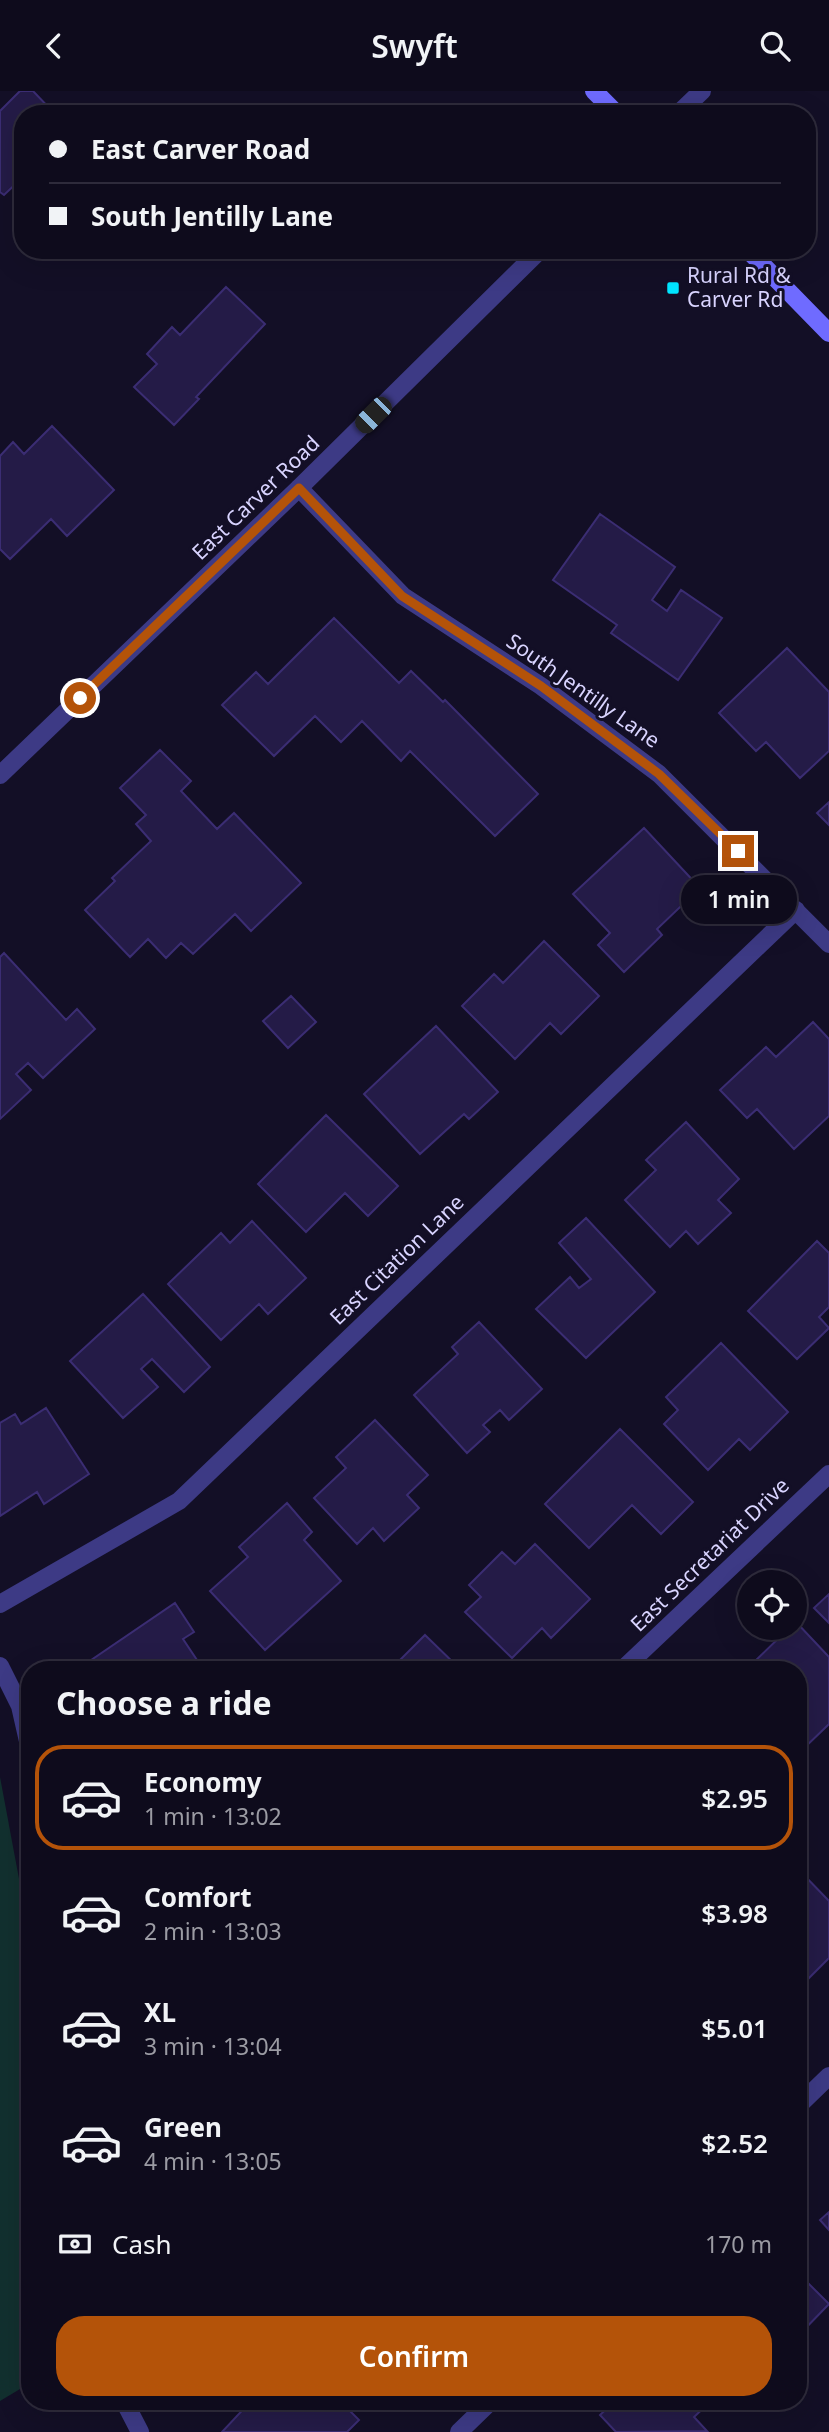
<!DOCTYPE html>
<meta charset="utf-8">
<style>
body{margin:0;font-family:"Noto Sans",sans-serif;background:#1c1929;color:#f1f3f6;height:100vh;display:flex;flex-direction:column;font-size:26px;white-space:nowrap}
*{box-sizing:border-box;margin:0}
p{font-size:23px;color:#9b9ba3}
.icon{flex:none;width:38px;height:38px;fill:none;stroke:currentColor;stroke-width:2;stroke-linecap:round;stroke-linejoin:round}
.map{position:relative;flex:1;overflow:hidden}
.details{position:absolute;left:21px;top:1570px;width:786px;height:749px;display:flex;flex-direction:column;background:#0e0b1c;border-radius:28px;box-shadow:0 7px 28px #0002,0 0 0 2px #2e2b3b}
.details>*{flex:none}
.guide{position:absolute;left:14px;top:14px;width:802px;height:154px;border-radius:28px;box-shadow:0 7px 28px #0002,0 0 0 2px #2e2b3b;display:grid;align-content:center;height:154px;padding:0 35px;background:#0e0b1c}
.buttons{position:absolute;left:737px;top:1479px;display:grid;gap:14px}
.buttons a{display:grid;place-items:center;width:70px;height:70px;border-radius:50%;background:#0e0b1c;box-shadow:0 7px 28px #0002,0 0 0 2px #2e2b3b;font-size:35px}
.end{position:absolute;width:32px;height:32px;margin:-16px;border:9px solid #b45309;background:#fff;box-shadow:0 0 0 4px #fff}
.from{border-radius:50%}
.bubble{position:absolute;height:49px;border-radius:24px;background:#0e0b1c;box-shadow:0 7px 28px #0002,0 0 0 2px #2e2b3b;font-size:23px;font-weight:600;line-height:49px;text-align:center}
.car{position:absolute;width:21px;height:42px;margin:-21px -10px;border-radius:9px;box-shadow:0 0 5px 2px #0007;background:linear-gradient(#222 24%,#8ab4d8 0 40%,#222 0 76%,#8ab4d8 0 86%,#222 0)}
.guide b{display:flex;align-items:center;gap:24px;height:66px;font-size:26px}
.guide b+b{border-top:2px solid #2e2b3b}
.guide i{width:18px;height:18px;background:#f1f3f6}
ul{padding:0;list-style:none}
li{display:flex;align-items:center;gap:21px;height:105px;margin:0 14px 10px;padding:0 21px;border:4px solid transparent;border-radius:28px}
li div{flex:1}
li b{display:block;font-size:26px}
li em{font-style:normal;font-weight:600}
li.selected{border-color:#b45309}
li>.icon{width:63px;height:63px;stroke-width:1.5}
h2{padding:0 35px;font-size:32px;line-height:84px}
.pay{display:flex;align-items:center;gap:18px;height:77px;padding:0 35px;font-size:26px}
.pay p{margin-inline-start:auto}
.button{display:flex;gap:14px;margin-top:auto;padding:14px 35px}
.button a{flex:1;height:80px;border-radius:28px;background:#b45309;color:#fff;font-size:28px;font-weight:600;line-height:80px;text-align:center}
header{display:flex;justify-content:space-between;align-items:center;height:91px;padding:0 35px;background:#0e0b1c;font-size:32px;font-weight:600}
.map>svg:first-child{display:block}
.green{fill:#12302f}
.building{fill:#241b47;stroke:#3b2d73;stroke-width:2}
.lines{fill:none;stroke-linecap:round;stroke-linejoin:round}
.minor{stroke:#3d3a85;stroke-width:18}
.tertiary{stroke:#3d3a85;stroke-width:18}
.secondary{stroke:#6f6bff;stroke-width:18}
.route{stroke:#b45309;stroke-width:9}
.poi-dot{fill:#00e5ff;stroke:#130f26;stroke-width:2.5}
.labels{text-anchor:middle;stroke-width:6;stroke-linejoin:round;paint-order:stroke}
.poi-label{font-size:21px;fill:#d9d4ff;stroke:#130f26;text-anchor:start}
.street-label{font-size:21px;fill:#d9d4ff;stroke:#130f26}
</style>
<header><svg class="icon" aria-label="back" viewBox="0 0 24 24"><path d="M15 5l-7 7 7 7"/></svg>Swyft<svg class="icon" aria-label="search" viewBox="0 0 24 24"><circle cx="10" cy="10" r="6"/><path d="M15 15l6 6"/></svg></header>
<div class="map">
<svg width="829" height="2341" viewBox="0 0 829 2341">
<rect width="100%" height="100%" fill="#130f26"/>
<!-- green -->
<path class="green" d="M0 1686 20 1793 30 2023V2292L0 2310Z"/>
<!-- building -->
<path class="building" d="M20 0H33L55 23H23V86L4 104 0 101V20Z
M226 196 265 233 196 306 199 308 174 334 134 296 157 273 147 263 172 236 180 244Z
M52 335 114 399 67 445 51 428 10 468 0 458V365L13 351 24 363Z
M600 423 675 476 652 509 667 520 681 499 722 527 678 589 611 542 617 534 553 489Z
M334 527 399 592 411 580 443 611 445 609 538 703 495 745 410 660 401 670 362 630 341 651 315 625 274 665 222 614 256 581 268 593Z
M787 557 829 601V660L800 687 766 651 756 660 719 622Z
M160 659 191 690 181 700 217 738 234 722 301 792 251 840 235 823 193 863 181 852 166 867 148 848 130 866 85 819 115 790 112 787 151 750 136 733 146 724 120 697Z
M829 711V734L817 722Z
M644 737 700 797 657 838 662 844 624 881 598 854 610 842 573 803Z
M544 850 599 905 561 943 550 932 515 968 462 915 494 883 503 892Z
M4 862 66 929 77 918 95 938 43 987 28 972 16 983 31 999 0 1028V866Z
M291 905 316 931 288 957 263 930Z
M813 931 829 948V1025L794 1058 757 1018 747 1027 720 999 766 956 776 966Z
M436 935 498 1001 469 1028 464 1023 420 1063 364 1003Z
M326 1024 398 1095 368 1125 345 1102 306 1141 258 1093Z
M686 1031 739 1088 718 1109 731 1122 698 1153 686 1140 670 1156 625 1109 656 1079 646 1069Z
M586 1127 655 1201 586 1267 536 1218 570 1186 579 1197 591 1188 559 1152Z
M252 1130 306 1187 268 1223 259 1213 221 1249 168 1193 221 1142 230 1152Z
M817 1150 829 1162V1216L819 1226 829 1237 797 1268 748 1220Z
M143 1203 210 1276 184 1301 152 1268 141 1278 158 1296 123 1327 70 1270Z
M479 1231 542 1298 509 1329 500 1319 483 1334 490 1341 467 1362 414 1304 458 1263 452 1256Z
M721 1252 788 1321 750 1359 739 1348 708 1379 664 1333 678 1319 666 1306Z
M46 1317 89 1383 44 1413 37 1401 0 1425V1332L15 1323 21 1333Z
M375 1329 428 1384 407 1404 419 1417 384 1450 373 1437 357 1453 314 1407 346 1377 336 1366Z
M620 1338 693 1411 661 1443 632 1414 589 1457 545 1413Z
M287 1412 312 1441 304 1449 341 1490 265 1559 210 1500 248 1466 239 1456Z
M535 1453 590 1508 551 1547 542 1537 512 1567 465 1521 481 1506 469 1494 502 1461 515 1473Z
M829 1503V1532L814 1517Z
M175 1512 194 1541 183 1548 203 1578H78Z
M796 1531 829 1566V1633L798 1663V1578H754L750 1575 790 1536H794Z
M425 1544 460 1578H391Z
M800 1780 829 1810V1867L798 1898V1782Z
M829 2121V2139L820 2129Z
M798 2182 829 2213 798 2245Z
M251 2310H340L359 2329 347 2341H222Z
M615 2310H711L694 2326 707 2340 616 2341 600 2324Z"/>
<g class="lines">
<!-- minor -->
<path class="minor" d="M299 397 403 505 541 595 659 683 829 853
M0 1513 179 1410 796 819
M0 1575 20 1615 30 1659
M623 1578 829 1383
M798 2015 829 1985
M124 2310 140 2341
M459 2341 491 2310"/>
<!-- tertiary -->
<path class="tertiary" d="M678 23 702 0
M0 684 299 397 540 159"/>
<!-- secondary -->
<path class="secondary" d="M594 0 617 23
M748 159 829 242"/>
</g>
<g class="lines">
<!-- route -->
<path class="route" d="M80 607 299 397 402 505 541 595 659 683 738 760"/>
</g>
<!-- markers -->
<rect class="poi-dot" x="666" y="190" width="14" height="14" rx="3.5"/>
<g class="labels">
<!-- poi labels -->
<g class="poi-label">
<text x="687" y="192">Rural Rd &amp;<tspan x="687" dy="24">Carver Rd</tspan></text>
</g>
<!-- street labels -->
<g class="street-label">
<text transform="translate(256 407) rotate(-44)" y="7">East Carver Road</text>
<text transform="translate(583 600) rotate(35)" y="7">South Jentilly Lane</text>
<text transform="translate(397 1169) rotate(-44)" y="7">East Citation Lane</text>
<text transform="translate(710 1464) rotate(-44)" y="7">East Secretariat Drive</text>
</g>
</g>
</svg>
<div class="buttons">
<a><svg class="icon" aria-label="locate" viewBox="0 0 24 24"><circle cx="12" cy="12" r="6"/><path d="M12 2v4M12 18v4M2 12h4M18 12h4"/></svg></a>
</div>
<i class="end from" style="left:80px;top:607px"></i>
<i class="end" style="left:738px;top:760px"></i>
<div class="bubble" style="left:681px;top:784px;width:116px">1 min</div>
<i class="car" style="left:373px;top:324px;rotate:225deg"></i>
<div class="guide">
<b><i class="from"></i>East Carver Road</b>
<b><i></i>South Jentilly Lane</b>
</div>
<section class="details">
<h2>Choose a ride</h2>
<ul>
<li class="selected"><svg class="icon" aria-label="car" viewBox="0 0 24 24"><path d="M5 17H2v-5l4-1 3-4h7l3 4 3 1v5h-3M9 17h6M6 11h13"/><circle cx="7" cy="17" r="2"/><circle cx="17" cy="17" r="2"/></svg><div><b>Economy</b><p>1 min · 13:02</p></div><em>$2.95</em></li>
<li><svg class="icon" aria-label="car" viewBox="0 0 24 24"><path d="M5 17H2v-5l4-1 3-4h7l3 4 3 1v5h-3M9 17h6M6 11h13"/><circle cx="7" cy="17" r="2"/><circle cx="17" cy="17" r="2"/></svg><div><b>Comfort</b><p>2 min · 13:03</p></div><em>$3.98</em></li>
<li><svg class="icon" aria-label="car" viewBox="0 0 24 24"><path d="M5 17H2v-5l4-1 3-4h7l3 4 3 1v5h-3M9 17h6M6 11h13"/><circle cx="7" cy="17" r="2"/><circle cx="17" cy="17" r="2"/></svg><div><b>XL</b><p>3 min · 13:04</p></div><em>$5.01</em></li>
<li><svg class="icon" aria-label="car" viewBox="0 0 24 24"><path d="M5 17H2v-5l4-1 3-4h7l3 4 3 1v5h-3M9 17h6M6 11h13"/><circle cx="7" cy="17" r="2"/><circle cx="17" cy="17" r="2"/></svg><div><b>Green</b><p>4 min · 13:05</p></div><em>$2.52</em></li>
</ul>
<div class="pay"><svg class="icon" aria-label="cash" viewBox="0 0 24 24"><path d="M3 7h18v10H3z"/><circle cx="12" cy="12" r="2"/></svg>Cash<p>170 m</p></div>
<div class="button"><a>Confirm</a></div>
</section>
</div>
